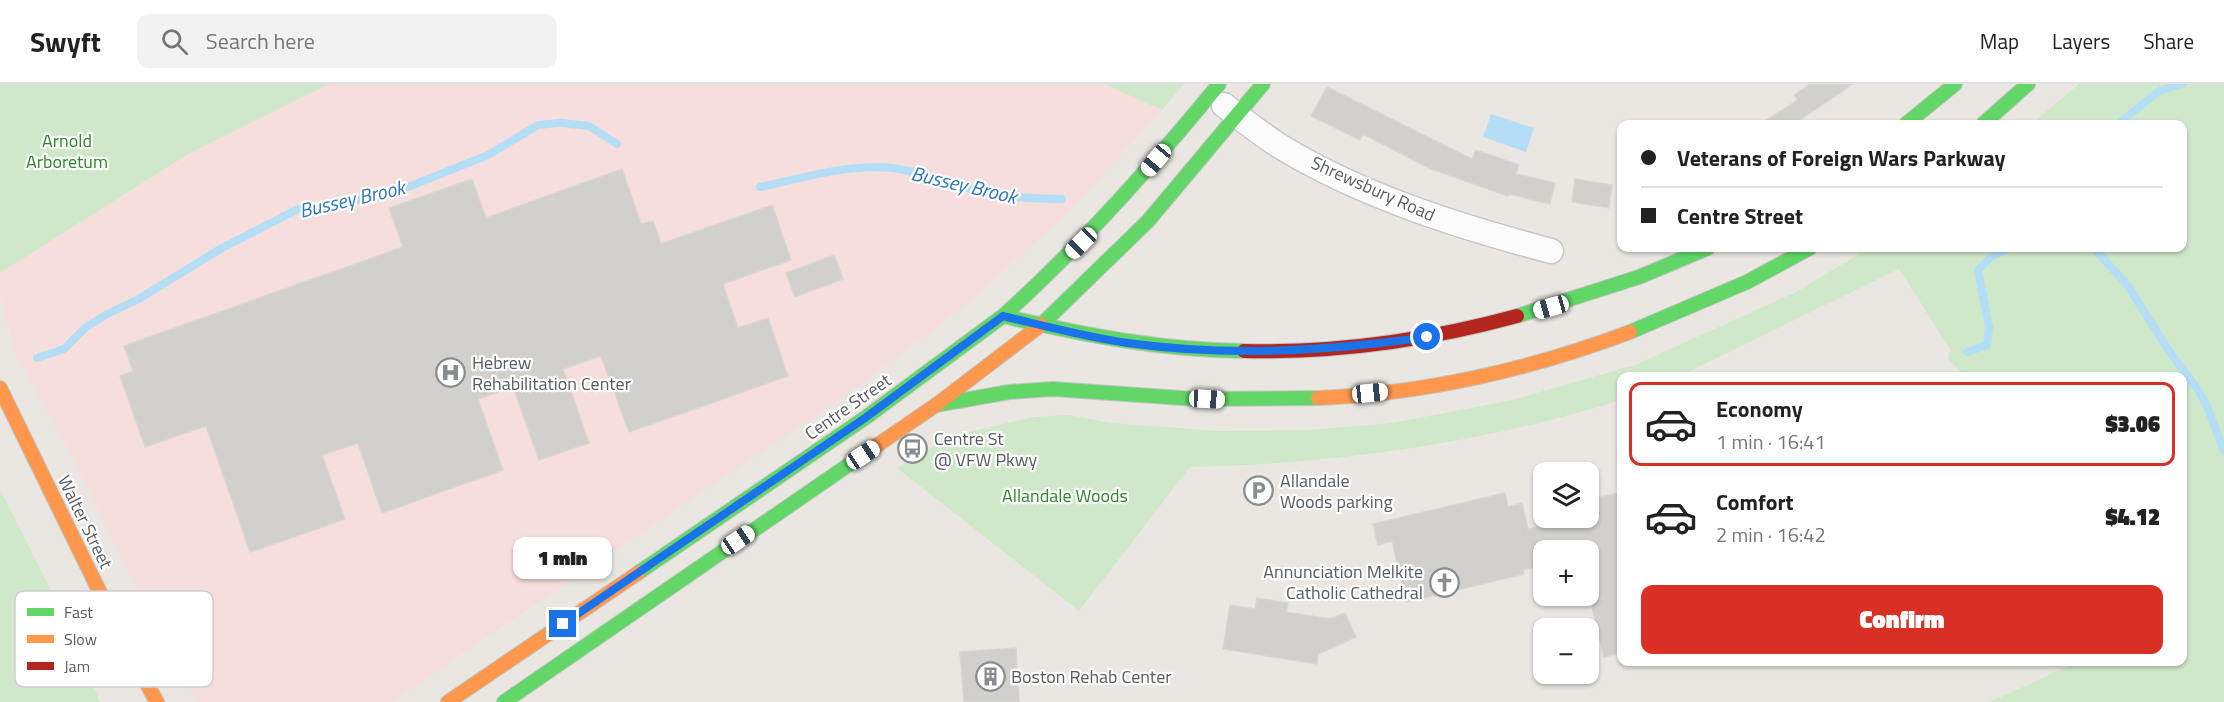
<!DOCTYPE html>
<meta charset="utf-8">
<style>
body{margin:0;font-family:"Titillium Web",sans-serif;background:#f2f2f2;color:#222;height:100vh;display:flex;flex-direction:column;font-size:22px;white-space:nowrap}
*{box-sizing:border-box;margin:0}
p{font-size:20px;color:#767676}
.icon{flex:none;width:33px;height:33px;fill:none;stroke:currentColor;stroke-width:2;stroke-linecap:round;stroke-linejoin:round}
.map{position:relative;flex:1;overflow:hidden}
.side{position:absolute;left:1617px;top:288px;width:570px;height:294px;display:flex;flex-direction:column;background:#fff;border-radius:12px;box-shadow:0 2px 4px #0004}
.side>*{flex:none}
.hud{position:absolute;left:1617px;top:36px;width:570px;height:132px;border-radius:12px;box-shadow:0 2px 4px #0004;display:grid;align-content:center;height:132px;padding:0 24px;background:#fff}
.buttons{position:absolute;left:1533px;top:378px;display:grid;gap:12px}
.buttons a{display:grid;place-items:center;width:66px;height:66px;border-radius:12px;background:#fff;box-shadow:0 2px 4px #0004;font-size:30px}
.end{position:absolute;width:27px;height:27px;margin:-14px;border:8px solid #1a73e8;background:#fff;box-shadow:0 0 0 3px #fff}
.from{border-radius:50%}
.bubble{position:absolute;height:42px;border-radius:12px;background:#fff;box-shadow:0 2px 4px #0004;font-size:20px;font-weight:800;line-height:42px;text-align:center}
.car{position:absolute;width:18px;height:36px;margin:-18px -9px;border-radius:8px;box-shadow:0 0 4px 2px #0007;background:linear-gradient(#fff 24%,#345 0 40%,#fff 0 76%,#345 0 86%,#fff 0)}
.hud b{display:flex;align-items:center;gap:21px;height:57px;font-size:22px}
.hud b+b{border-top:2px solid #e0e0e0}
.hud i{width:15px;height:15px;background:#222}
ul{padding:10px 0 0;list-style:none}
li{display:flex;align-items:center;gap:18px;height:84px;margin:0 12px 9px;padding:0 12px;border:3px solid transparent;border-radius:12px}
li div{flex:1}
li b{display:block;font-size:22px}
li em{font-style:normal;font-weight:800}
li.active{border-color:#d93025}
li>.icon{width:54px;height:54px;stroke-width:1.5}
.action{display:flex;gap:12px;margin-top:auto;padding:12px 24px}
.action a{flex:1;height:69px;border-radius:12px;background:#d93025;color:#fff;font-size:24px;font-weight:800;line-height:69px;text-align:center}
header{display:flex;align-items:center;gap:36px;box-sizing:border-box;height:84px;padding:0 30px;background:#fff;border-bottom:2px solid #e0e0e0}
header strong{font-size:28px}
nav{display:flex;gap:33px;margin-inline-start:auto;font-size:21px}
.search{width:420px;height:54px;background:#f2f2f2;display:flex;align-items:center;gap:15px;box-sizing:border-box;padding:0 21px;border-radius:12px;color:#767676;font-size:22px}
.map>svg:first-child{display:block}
.medical{fill:#f5dedb}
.green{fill:#d0e8ca}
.water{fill:#b3def6}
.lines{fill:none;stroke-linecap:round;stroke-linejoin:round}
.stream{stroke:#b3def6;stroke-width:8}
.building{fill:#d2d0cd;stroke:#d9d6d1;stroke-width:1.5}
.street-casing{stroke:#c7c6c6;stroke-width:27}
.fast-casing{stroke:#c4c5c4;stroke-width:16}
.slow-casing{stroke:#c4c5c4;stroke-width:16}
.jam-casing{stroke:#c4c5c4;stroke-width:16}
.street{stroke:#fcfbfb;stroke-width:24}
.fast{stroke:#63d668;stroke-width:14}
.slow{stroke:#ff974d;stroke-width:14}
.jam{stroke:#b3261e;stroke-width:14}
.route{stroke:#1a73e8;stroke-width:8}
.labels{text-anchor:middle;stroke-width:4.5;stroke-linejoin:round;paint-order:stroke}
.park-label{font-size:18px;fill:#2d852b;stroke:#fff}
.street-label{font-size:18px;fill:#575c61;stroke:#fff}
.poi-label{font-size:18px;fill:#575c61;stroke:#fff;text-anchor:start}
.water-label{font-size:20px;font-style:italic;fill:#2e77b2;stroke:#fff}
.key{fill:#fff;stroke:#cdced0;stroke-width:1.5}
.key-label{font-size:16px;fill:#575c61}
</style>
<header>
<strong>Swyft</strong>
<div class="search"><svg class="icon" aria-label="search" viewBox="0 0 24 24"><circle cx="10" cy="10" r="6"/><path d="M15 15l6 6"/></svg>Search here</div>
<nav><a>Map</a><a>Layers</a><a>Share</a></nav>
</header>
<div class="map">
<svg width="2224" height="618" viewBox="0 0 2224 618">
<rect width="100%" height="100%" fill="#eae7e2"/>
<!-- medical -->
<path class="medical" d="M329 0H1104L1162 26 1061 135 964 222 849 309 390 618H197L148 528 72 372 15 269 0 211V189L188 70Z"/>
<!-- green -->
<path class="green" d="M0 0H329L188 70 0 189Z
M1104 0H1184L1162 26Z
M2079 0H2224V618H1990L2077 578H2182V292H1965L1948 275 1950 265 1899 185 1680 292H1622L1621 316C1484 359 1335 380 1190 383L1079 527 897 384 938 360 968 348 1033 333 1069 331 1111 339 1219 347 1305 346 1393 339 1512 316 1635 281 1794 209 1869 164H2182V40H2031Z
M0 405 73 550 100 618H0Z"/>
<!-- water -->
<path class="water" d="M1491 30 1534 44 1526 68 1483 53Z"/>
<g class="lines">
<!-- stream -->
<path class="stream" d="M2118 40 2159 7 2182 0
M760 103C804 94 846 80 891 84 921 87 943 98 971 105 1001 113 1030 115 1062 115
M2094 164 2128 202 2169 267 2198 306 2207 322 2224 367
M1967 268 1987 261 1989 243 1978 186 1991 173 2009 164
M37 274 64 265 85 244 107 230 137 216 222 164 298 125 388 111 488 71 538 41 561 39 589 42 617 60"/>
</g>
<!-- building -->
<path class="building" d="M1810 0H1853L1794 40H1760L1798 16 1794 11Z
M1327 3 1472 75 1476 66 1519 81 1516 90 1555 99 1550 120 1509 110 1508 112 1431 85 1363 50 1360 56 1311 32Z
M622 85 641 140 653 137 661 160 772 121 791 176 723 200 738 244 768 234 788 292 629 348 601 272 563 285 589 359 539 376 513 303 478 315 503 386 382 429 358 359 322 371 345 435 250 468 206 342 145 363 120 292 133 287 124 262 403 163 389 124 472 95 486 134Z
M1575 95 1612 101 1609 124 1572 118Z
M834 171 843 195 795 213 786 189Z
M1622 408V569L1604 573 1588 507V466H1544V481L1523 486 1524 490 1406 518 1392 457 1378 461 1373 440 1505 409 1508 423 1522 419 1528 445 1577 434H1588V416Z
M1257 514 1288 519 1286 528 1330 535 1345 529 1356 553 1318 570 1317 580 1223 565 1230 521 1255 525Z
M1016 564 1019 618H964L960 568Z"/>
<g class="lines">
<defs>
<path id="street" d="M1224 21C1243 36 1263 52 1283 64 1364 113 1461 143 1551 167"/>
<path id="fast" d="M1906 40 1955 0
M1983 40 2028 0
M1003 232C1082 161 1152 82 1219 0
M1517 232 1639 193 1708 164
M1041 241 1148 137 1263 0
M1630 248 1747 198 1810 164
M936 321 1009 308 1053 305 1196 315 1318 314
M638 489 865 334 1003 232C1083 251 1161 266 1244 267
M504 618 876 362"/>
<path id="slow" d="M0 304 132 574 157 618
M1318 314C1423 310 1532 285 1630 248
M876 362 936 321 1041 241
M448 618 638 489"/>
<path id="jam" d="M1244 267C1336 269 1429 256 1517 232"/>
</defs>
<!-- street casing -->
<use href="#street" class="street-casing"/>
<!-- fast casing -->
<use href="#fast" class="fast-casing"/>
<!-- slow casing -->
<use href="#slow" class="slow-casing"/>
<!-- jam casing -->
<use href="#jam" class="jam-casing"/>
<!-- street -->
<use href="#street" class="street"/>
<!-- fast -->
<use href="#fast" class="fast"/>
<!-- slow -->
<use href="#slow" class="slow"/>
<!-- jam -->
<use href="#jam" class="jam"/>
</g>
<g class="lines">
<!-- route -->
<path class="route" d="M563 540 865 334 1003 232C1045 242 1086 253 1128 259 1228 273 1328 267 1427 253"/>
</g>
<!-- icons -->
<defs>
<symbol id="hospital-ring" viewBox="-11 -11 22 22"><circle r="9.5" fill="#fff" stroke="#8a8d8e" stroke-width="1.5"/><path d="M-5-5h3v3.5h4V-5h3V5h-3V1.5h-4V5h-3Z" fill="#8a8d8e"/></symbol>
<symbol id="bus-ring" viewBox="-11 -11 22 22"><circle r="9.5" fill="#fff" stroke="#8a8d8e" stroke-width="1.5"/><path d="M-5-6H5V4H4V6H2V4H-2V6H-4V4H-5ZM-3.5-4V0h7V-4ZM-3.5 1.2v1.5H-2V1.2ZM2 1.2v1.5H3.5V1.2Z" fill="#8a8d8e"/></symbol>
<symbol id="parking-ring" viewBox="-11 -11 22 22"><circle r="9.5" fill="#fff" stroke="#8a8d8e" stroke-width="1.5"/><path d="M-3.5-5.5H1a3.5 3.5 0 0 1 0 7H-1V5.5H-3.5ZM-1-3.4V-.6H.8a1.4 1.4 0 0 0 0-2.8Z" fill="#8a8d8e"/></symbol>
<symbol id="church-ring" viewBox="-11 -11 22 22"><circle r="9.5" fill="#fff" stroke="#8a8d8e" stroke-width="1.5"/><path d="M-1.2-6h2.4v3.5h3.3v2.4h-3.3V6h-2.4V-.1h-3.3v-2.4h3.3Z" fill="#8a8d8e"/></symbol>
<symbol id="building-ring" viewBox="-11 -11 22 22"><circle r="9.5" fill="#fff" stroke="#8a8d8e" stroke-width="1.5"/><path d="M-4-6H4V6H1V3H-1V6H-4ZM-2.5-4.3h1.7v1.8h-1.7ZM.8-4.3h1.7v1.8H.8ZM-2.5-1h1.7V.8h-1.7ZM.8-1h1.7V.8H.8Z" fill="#8a8d8e"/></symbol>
</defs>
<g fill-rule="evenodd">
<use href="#hospital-ring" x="434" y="272" width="33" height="33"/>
<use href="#bus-ring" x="896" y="348" width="33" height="33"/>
<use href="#parking-ring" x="1242" y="390" width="33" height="33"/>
<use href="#church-ring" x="1428" y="482" width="33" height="33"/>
<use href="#building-ring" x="974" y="576" width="33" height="33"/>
</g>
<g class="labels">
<!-- park labels -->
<g class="park-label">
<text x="67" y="63">Arnold<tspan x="67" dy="21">Arboretum</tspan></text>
<text x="1065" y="418">Allandale Woods</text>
</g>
<!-- street labels -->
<g class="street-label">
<text transform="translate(1373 105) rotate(24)" y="6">Shrewsbury Road</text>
<text transform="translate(848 323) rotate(-35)" y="6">Centre Street</text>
<text transform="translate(85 438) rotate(64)" y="6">Walter Street</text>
</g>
<!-- poi labels -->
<g class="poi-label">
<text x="472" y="285">Hebrew<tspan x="472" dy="21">Rehabilitation Center</tspan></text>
<text x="934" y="361">Centre St<tspan x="934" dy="21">@ VFW Pkwy</tspan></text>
<text x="1280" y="403">Allandale<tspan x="1280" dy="21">Woods parking</tspan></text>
<text x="1423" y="494" text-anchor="end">Annunciation Melkite<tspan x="1423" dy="21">Catholic Cathedral</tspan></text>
<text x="1011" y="599">Boston Rehab Center</text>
</g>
<!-- water labels -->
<g class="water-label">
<text transform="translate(964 101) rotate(13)" y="7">Bussey Brook</text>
<text transform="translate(352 115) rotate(-13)" y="7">Bussey Brook</text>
</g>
</g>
<!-- legend -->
<rect x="15" y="507" width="198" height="96" rx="9" class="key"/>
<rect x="27" y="524" width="27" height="8" fill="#63d668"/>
<rect x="27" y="551" width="27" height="8" fill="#ff974d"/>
<rect x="27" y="578" width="27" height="8" fill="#b3261e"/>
<g class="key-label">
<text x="64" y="534">Fast</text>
<text x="64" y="561">Slow</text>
<text x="64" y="588">Jam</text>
</g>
</svg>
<div class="buttons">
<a><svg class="icon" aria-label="layers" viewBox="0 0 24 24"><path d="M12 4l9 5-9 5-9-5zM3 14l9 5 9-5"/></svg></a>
<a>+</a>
<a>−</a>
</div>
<i class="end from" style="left:1427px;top:253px"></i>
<i class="end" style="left:563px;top:540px"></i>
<div class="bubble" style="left:513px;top:453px;width:99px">1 min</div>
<i class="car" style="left:1156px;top:76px;rotate:220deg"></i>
<i class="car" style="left:1081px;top:159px;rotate:225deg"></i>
<i class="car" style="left:1551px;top:223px;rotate:254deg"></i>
<i class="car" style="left:1370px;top:309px;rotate:84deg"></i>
<i class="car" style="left:1207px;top:315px;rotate:93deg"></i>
<i class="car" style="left:863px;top:371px;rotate:56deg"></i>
<i class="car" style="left:738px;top:456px;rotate:56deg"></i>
<div class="hud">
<b><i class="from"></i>Veterans of Foreign Wars Parkway</b>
<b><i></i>Centre Street</b>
</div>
<section class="side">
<ul>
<li class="active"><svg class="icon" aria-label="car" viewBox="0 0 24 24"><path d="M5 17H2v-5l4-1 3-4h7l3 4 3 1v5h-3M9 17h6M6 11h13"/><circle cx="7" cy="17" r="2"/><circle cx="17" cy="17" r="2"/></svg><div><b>Economy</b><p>1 min · 16:41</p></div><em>$3.06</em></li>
<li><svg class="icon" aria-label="car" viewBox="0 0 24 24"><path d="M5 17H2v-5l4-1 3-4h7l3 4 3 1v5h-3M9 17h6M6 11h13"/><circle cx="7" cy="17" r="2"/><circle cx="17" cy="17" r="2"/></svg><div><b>Comfort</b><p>2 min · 16:42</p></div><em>$4.12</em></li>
</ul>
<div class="action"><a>Confirm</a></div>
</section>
</div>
